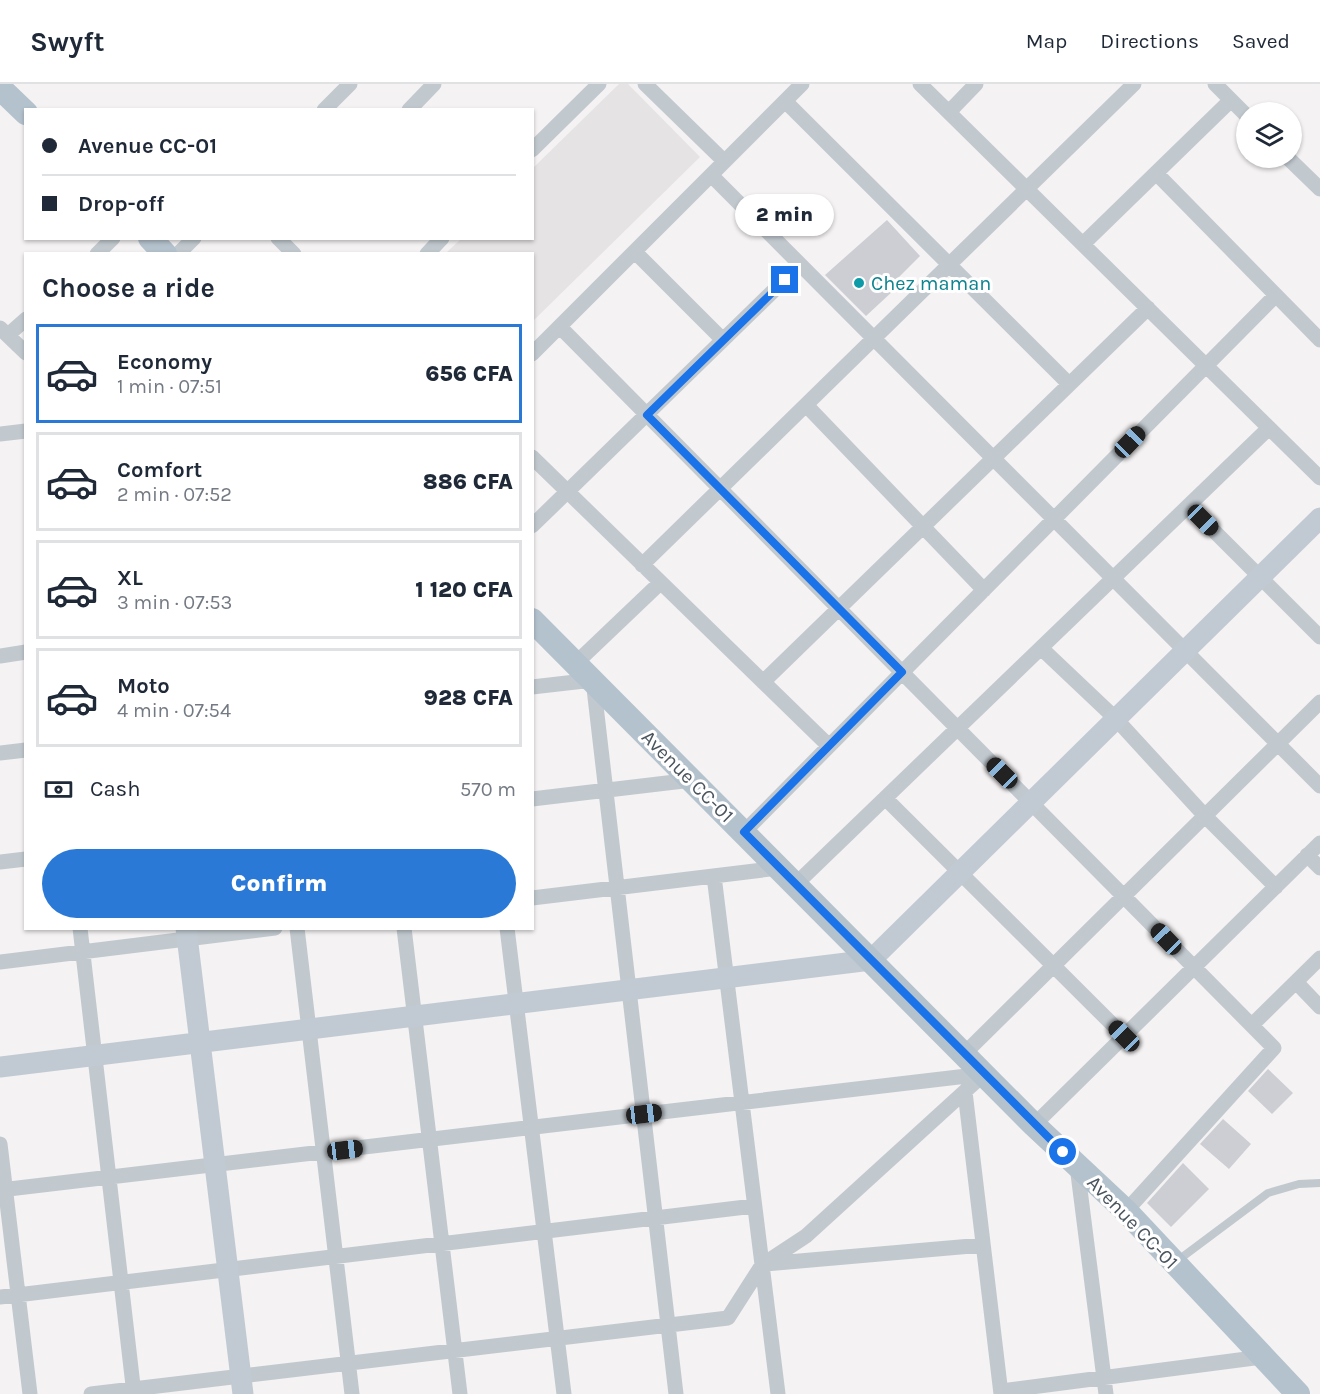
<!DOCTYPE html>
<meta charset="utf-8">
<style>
body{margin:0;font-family:Karla,sans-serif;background:#f2f2f3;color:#1f2937;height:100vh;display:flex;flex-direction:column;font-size:22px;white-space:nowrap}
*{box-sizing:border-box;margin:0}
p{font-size:20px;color:#747a83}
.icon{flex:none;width:33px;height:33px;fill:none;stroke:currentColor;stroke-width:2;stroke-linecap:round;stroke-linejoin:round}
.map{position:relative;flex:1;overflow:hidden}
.panel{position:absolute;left:24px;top:168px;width:510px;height:678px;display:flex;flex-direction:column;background:#fff;border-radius:0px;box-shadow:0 2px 4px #0004}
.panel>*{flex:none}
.top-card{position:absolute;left:24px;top:24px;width:510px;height:132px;border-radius:0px;box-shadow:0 2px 4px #0004;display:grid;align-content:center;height:132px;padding:0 18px;background:#fff}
.buttons{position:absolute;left:1236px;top:18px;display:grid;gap:12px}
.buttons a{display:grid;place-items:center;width:66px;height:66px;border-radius:50%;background:#fff;box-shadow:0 2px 4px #0004;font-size:30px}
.end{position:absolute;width:27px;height:27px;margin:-14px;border:8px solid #1a73e8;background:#fff;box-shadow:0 0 0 3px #fff}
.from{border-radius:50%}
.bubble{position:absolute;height:42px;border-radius:21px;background:#fff;box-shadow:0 2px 4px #0004;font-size:20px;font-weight:800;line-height:42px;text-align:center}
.car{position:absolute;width:18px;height:36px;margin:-18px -9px;border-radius:8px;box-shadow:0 0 4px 2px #0007;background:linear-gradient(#222 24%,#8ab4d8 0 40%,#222 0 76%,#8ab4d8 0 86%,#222 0)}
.top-card b{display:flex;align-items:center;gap:21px;height:57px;font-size:22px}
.top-card b+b{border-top:2px solid #e0e1e3}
.top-card i{width:15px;height:15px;background:#1f2937}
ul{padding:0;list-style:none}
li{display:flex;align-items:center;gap:18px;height:99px;margin:0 12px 9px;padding:0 6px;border:3px solid #e0e1e3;border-radius:0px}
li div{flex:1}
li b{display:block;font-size:22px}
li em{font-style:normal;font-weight:800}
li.on{border-color:#2a79d6}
li>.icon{width:54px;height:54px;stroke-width:1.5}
h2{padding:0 18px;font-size:27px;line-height:72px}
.pay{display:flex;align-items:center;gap:15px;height:66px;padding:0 18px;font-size:22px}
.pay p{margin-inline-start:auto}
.cta{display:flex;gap:12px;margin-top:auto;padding:12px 18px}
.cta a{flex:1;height:69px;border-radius:36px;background:#2a79d6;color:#fff;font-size:24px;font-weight:800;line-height:69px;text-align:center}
header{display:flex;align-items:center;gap:36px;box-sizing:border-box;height:84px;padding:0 30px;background:#fff;border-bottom:2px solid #e0e1e3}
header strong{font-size:28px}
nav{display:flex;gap:33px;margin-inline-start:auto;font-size:21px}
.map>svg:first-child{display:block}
.education{fill:#e5e3e3}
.building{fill:#ccced3}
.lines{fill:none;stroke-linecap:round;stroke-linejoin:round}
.lane{stroke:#c1c9cf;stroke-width:8}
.street{stroke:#c1c9cf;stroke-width:15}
.secondary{stroke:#c1cad3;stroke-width:21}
.primary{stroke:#b4c2cd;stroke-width:24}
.route{stroke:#1a73e8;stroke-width:8}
.culture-dot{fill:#0f9aa8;stroke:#fff;stroke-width:2}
.labels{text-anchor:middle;stroke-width:6;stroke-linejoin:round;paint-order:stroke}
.culture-label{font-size:20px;fill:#0d838f;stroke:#fff;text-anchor:start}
.street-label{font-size:20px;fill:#4b555e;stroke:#fff}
</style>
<header>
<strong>Swyft</strong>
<nav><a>Map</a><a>Directions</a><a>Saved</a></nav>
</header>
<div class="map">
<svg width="1320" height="1310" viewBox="0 0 1320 1310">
<rect width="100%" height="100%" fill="#f4f2f2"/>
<!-- education -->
<path class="education" d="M619 0H628L700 73 533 237 532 170 446 169 461 155 532 154 533 84Z"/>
<!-- building -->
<path class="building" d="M887 136 920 172 890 202 894 206 866 232 825 191Z
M1268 985 1293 1009 1272 1030 1248 1007Z
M1223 1035 1251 1060 1229 1085 1200 1060Z
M1183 1079 1209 1105 1171 1143 1147 1119Z"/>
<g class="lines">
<!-- lane -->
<path class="lane" d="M1177 1177 1268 1109 1299 1100 1320 1099"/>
<!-- street -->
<path class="street" d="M645 0 724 77
M920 0 1320 394
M1215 0 1246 31
M785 17 1069 300
M324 26 350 0
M409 26 434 0
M949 28 976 0
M532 66 599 0
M1288 74 1320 105
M1156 89 1320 256
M711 91 1320 702
M278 154 294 170
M1083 160 1231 16
M635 168 723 256
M97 170 113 154
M178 170 194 154
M427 170 442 154
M560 243 1274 964 1126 1127
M0 244 26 269
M8 251 26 235
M532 270 802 0
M806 321 984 506
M0 350 26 347
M532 373 829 662
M1189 422 1320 553
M532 442 800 181
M642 481 1134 0
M1041 564 1116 635 1205 732 1276 803
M0 572 26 568
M576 579 660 499
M763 598 1148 224
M532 603 593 596 676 1310
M0 669 26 666
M885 714 1124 952
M532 715 692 696
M744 748 1276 211
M1307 771 1320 784
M0 778 26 775
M714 792 778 1310
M796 800 1269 344
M532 814 779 784
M80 844 134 1310
M297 844 352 1310
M404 844 460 1310
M507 844 564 1310
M0 878 275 844
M1296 898 1320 923
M1252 941 1320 874
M964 970 1320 618
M965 1008 1001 1310
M1034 1041 1320 759
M0 1060 30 1310
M1077 1082 1106 1310
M0 1106 984 990
M765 1180 983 1161
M0 1213 754 1122
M1001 1307 1262 1273
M91 1310 728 1234 762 1181 806 1152 984 990"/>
<!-- secondary -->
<path class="secondary" d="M186 844 243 1310
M0 983 871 876 1320 434"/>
<!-- primary -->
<path class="primary" d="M0 4 26 29
M150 154 165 170
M532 536 1034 1041 1126 1127 1298 1310"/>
</g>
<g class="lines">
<!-- route -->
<path class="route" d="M785 196 647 331 902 588 744 748 1063 1068"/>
</g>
<!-- markers -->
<circle class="culture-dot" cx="859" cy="199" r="6"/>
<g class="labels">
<!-- culture labels -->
<g class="culture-label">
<text x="871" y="206">Chez maman</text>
</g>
<!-- street labels -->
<g class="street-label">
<text transform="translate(688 692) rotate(45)" y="7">Avenue CC-01</text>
<text transform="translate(1133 1138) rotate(46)" y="7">Avenue CC-01</text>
</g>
</g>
</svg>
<div class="buttons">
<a><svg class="icon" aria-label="layers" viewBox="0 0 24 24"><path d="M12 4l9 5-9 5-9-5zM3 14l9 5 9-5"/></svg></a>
</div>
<i class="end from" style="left:1063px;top:1068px"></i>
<i class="end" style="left:785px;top:196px"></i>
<div class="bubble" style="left:735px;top:110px;width:99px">2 min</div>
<i class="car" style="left:1130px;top:358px;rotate:44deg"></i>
<i class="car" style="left:1203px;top:436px;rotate:135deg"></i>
<i class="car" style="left:1002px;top:689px;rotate:315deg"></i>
<i class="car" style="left:1166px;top:855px;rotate:316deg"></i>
<i class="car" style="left:1124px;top:952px;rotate:315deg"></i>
<i class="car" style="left:644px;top:1030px;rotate:83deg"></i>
<i class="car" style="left:345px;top:1066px;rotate:83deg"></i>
<div class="top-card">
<b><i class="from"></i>Avenue CC-01</b>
<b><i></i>Drop-off</b>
</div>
<section class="panel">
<h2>Choose a ride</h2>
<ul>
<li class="on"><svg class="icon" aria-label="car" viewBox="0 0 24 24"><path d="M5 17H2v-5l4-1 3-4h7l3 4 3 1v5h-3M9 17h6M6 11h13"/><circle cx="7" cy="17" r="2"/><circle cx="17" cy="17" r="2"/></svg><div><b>Economy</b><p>1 min · 07:51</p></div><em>656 CFA</em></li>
<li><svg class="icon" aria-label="car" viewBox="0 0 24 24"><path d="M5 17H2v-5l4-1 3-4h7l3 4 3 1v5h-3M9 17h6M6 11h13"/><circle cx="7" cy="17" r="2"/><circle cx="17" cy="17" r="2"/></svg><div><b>Comfort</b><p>2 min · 07:52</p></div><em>886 CFA</em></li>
<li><svg class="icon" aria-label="car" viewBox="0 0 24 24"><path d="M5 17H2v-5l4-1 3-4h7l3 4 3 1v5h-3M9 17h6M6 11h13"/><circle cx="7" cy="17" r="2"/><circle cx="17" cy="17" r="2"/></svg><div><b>XL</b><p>3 min · 07:53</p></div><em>1 120 CFA</em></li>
<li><svg class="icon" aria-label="car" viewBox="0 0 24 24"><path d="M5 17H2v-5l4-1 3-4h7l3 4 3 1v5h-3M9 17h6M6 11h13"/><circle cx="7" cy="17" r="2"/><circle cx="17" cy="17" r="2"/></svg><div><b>Moto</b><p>4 min · 07:54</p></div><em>928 CFA</em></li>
</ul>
<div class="pay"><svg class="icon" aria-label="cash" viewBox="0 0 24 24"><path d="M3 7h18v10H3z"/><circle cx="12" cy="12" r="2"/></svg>Cash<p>570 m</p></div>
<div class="cta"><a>Confirm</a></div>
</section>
</div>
